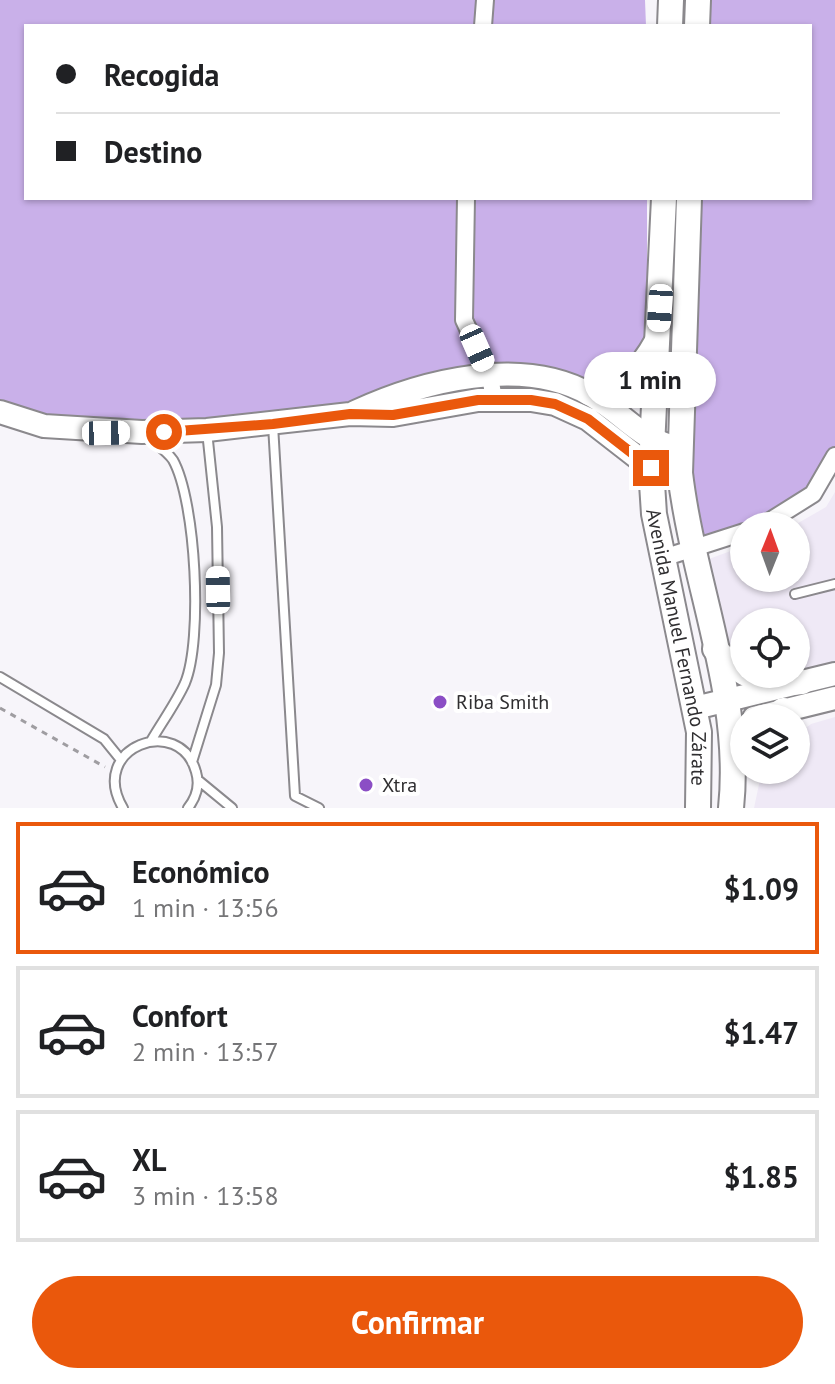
<!DOCTYPE html>
<html lang="es">
<meta charset="utf-8">
<style>
body{margin:0;font-family:"PT Sans",sans-serif;background:#f2f2f2;color:#202124;height:100vh;display:flex;flex-direction:column;font-size:30px;white-space:nowrap}
*{box-sizing:border-box;margin:0}
p{font-size:26px;color:#757577}
.icon{flex:none;width:44px;height:44px;fill:none;stroke:currentColor;stroke-width:2;stroke-linecap:round;stroke-linejoin:round}
.map{position:relative;height:808px;overflow:hidden}
.panel{display:flex;flex-direction:column;background:#fff;flex:1}
.panel>*{flex:none}
.hud{position:absolute;left:24px;top:24px;width:788px;height:176px;border-radius:0px;box-shadow:0 2px 6px #0004;display:grid;align-content:center;height:176px;padding:0 32px;background:#fff}
.needle{width:52px;rotate:1deg}
.buttons{position:absolute;left:730px;top:512px;display:grid;gap:16px}
.buttons a{display:grid;place-items:center;width:80px;height:80px;border-radius:50%;background:#fff;box-shadow:0 2px 6px #0004;font-size:40px}
.end{position:absolute;width:36px;height:36px;margin:-18px;border:10px solid #ea580c;background:#fff;box-shadow:0 0 0 4px #fff}
.from{border-radius:50%}
.bubble{position:absolute;height:56px;border-radius:28px;background:#fff;box-shadow:0 2px 6px #0004;font-size:26px;font-weight:600;line-height:56px;text-align:center}
.car{position:absolute;width:24px;height:48px;margin:-24px -12px;border-radius:10px;box-shadow:0 0 6px 2px #0007;background:linear-gradient(#fff 24%,#345 0 40%,#fff 0 76%,#345 0 86%,#fff 0)}
.hud b{display:flex;align-items:center;gap:28px;height:76px;font-size:30px}
.hud b+b{border-top:2px solid #e0e0e0}
.hud i{width:20px;height:20px;background:#202124}
ul{padding:14px 0 0;list-style:none}
li{display:flex;align-items:center;gap:24px;height:132px;margin:0 16px 12px;padding:0 16px;border:4px solid #e0e0e0;border-radius:0px}
li div{flex:1}
li b{display:block;font-size:30px}
li em{font-style:normal;font-weight:600}
li.selected{border-color:#ea580c}
li>.icon{width:72px;height:72px;stroke-width:1.5}
.primary-button{display:flex;gap:16px;margin-top:auto;padding:16px 32px}
.primary-button a{flex:1;height:92px;border-radius:48px;background:#ea580c;color:#fff;font-size:32px;font-weight:600;line-height:92px;text-align:center}
.map>svg:first-child{display:block}
.built{fill:#efe9f6}
.forest{fill:#c9b0e9}
.lines{fill:none;stroke-linecap:round;stroke-linejoin:round}
.lane-casing{stroke:#8b898d;stroke-width:12}
.street-casing{stroke:#8b898d;stroke-width:20}
.secondary-casing{stroke:#8b898d;stroke-width:26}
.primary-casing{stroke:#8b898d;stroke-width:28}
.path{stroke:#9f9da1;stroke-width:3;stroke-dasharray:6 6;stroke-linecap:butt}
.lane{stroke:#fff;stroke-width:8}
.street{stroke:#fff;stroke-width:16}
.secondary{stroke:#fff;stroke-width:22}
.primary{stroke:#fff;stroke-width:24}
.route{stroke:#ea580c;stroke-width:10}
.poi-dot{fill:#8b4ec5;stroke:#fff;stroke-width:3}
.labels{text-anchor:middle;stroke-width:8;stroke-linejoin:round;paint-order:stroke}
.street-label{font-size:20px;fill:#2f2e30;stroke:#fff}
.poi-label{font-size:20px;fill:#2f2e30;stroke:#fff;text-anchor:start}
</style>
<div class="map">
<svg width="835" height="808" viewBox="0 0 835 808">
<rect width="100%" height="100%" fill="#f7f5fa"/>
<!-- built -->
<path class="built" d="M835 492V666L796 674V622H744V657L732 653 709 559 744 546V578H796V526H793L826 507Z
M835 717V808H754L762 770H796V735L811 724Z"/>
<!-- forest -->
<path class="forest" d="M0 0H645L646 26H26V198H647V310L658 339 623 384 527 377 207 430 0 412Z
M706 0H835V456L813 494 762 526H744L694 550 678 448 694 198H810V26H704Z"/>
<g class="lines">
<defs>
<path id="lane" d="M273 425 295 796 319 808
M146 435C154 443 167 451 173 460 196 501 203 640 185 683 176 703 162 722 151 741
M795 594 835 584
M0 677 104 739 121 760
M192 762 216 685 219 653 217 527 207 431
M198 780 232 808
M123 808C87 747 180 713 196 772 200 785 196 798 188 808"/>
<path id="street" d="M483 26 485 0
M466 198 464 320 490 376 494 400
M762 526 813 494 835 456
M663 558 744 532"/>
<path id="secondary" d="M0 412 44 426 142 432 207 430 350 414 393 415 478 400H531L555 404 588 419 651 468 680 473
M355 412C422 381 522 355 591 395 626 415 637 438 678 448
M695 708 835 674
M754 718 835 698"/>
<g id="primary">
<path d="M670 26 671 0"/>
<path d="M697 26 698 0"/>
<path id="s1" d="M664 198 651 468 654 514 699 732 698 808"/>
<path d="M689 198 680 473C693 584 743 695 731 808"/>
<path d="M589 393C624 387 640 372 657 341"/>
<path d="M715 649C741 677 764 686 802 682"/>
<path d="M774 718 783 710"/>
</g>
</defs>
<!-- lane casing -->
<use href="#lane" class="lane-casing"/>
<!-- street casing -->
<use href="#street" class="street-casing"/>
<!-- secondary casing -->
<use href="#secondary" class="secondary-casing"/>
<!-- primary casing -->
<use href="#primary" class="primary-casing"/>
<!-- path -->
<path class="path" d="M0 708 105 767"/>
<!-- lane -->
<use href="#lane" class="lane"/>
<!-- street -->
<use href="#street" class="street"/>
<!-- secondary -->
<use href="#secondary" class="secondary"/>
<!-- primary -->
<use href="#primary" class="primary"/>
</g>
<g class="lines">
<!-- route -->
<path class="route" d="M164 432 273 424 350 414 393 415 478 400H531L555 404 588 419 651 468"/>
</g>
<!-- markers -->
<g class="poi-dot">
<circle cx="440" cy="702" r="8"/>
<circle cx="366" cy="785" r="8"/>
</g>
<g class="labels">
<!-- street labels -->
<g class="street-label">
<text dy="7" stroke="none"><textPath href="#s1" startOffset="452">Avenida Manuel Fernando Zárate</textPath></text>
</g>
<!-- poi labels -->
<g class="poi-label">
<text x="456" y="709">Riba Smith</text>
<text x="382" y="792">Xtra</text>
</g>
</g>
</svg>
<div class="buttons">
<a><svg class="needle" viewBox="-14 -14 28 28"><path d="M0-13l5 13h-10z" fill="#e53935"/><path d="M0 13l5-13h-10z" fill="#757577"/></svg></a>
<a><svg class="icon" aria-label="locate" viewBox="0 0 24 24"><circle cx="12" cy="12" r="6"/><path d="M12 2v4M12 18v4M2 12h4M18 12h4"/></svg></a>
<a><svg class="icon" aria-label="layers" viewBox="0 0 24 24"><path d="M12 4l9 5-9 5-9-5zM3 14l9 5 9-5"/></svg></a>
</div>
<i class="end from" style="left:164px;top:432px"></i>
<i class="end" style="left:651px;top:468px"></i>
<div class="bubble" style="left:584px;top:352px;width:132px">1 min</div>
<i class="car" style="left:660px;top:308px;rotate:184deg"></i>
<i class="car" style="left:477px;top:348px;rotate:156deg"></i>
<i class="car" style="left:106px;top:433px;rotate:89deg"></i>
<i class="car" style="left:218px;top:590px;rotate:359deg"></i>
<div class="hud">
<b><i class="from"></i>Recogida</b>
<b><i></i>Destino</b>
</div>
</div>
<section class="panel">
<ul>
<li class="selected"><svg class="icon" aria-label="car" viewBox="0 0 24 24"><path d="M5 17H2v-5l4-1 3-4h7l3 4 3 1v5h-3M9 17h6M6 11h13"/><circle cx="7" cy="17" r="2"/><circle cx="17" cy="17" r="2"/></svg><div><b>Económico</b><p>1 min · 13:56</p></div><em>$1.09</em></li>
<li><svg class="icon" aria-label="car" viewBox="0 0 24 24"><path d="M5 17H2v-5l4-1 3-4h7l3 4 3 1v5h-3M9 17h6M6 11h13"/><circle cx="7" cy="17" r="2"/><circle cx="17" cy="17" r="2"/></svg><div><b>Confort</b><p>2 min · 13:57</p></div><em>$1.47</em></li>
<li><svg class="icon" aria-label="car" viewBox="0 0 24 24"><path d="M5 17H2v-5l4-1 3-4h7l3 4 3 1v5h-3M9 17h6M6 11h13"/><circle cx="7" cy="17" r="2"/><circle cx="17" cy="17" r="2"/></svg><div><b>XL</b><p>3 min · 13:58</p></div><em>$1.85</em></li>
</ul>
<div class="primary-button"><a>Confirmar</a></div>
</section>
